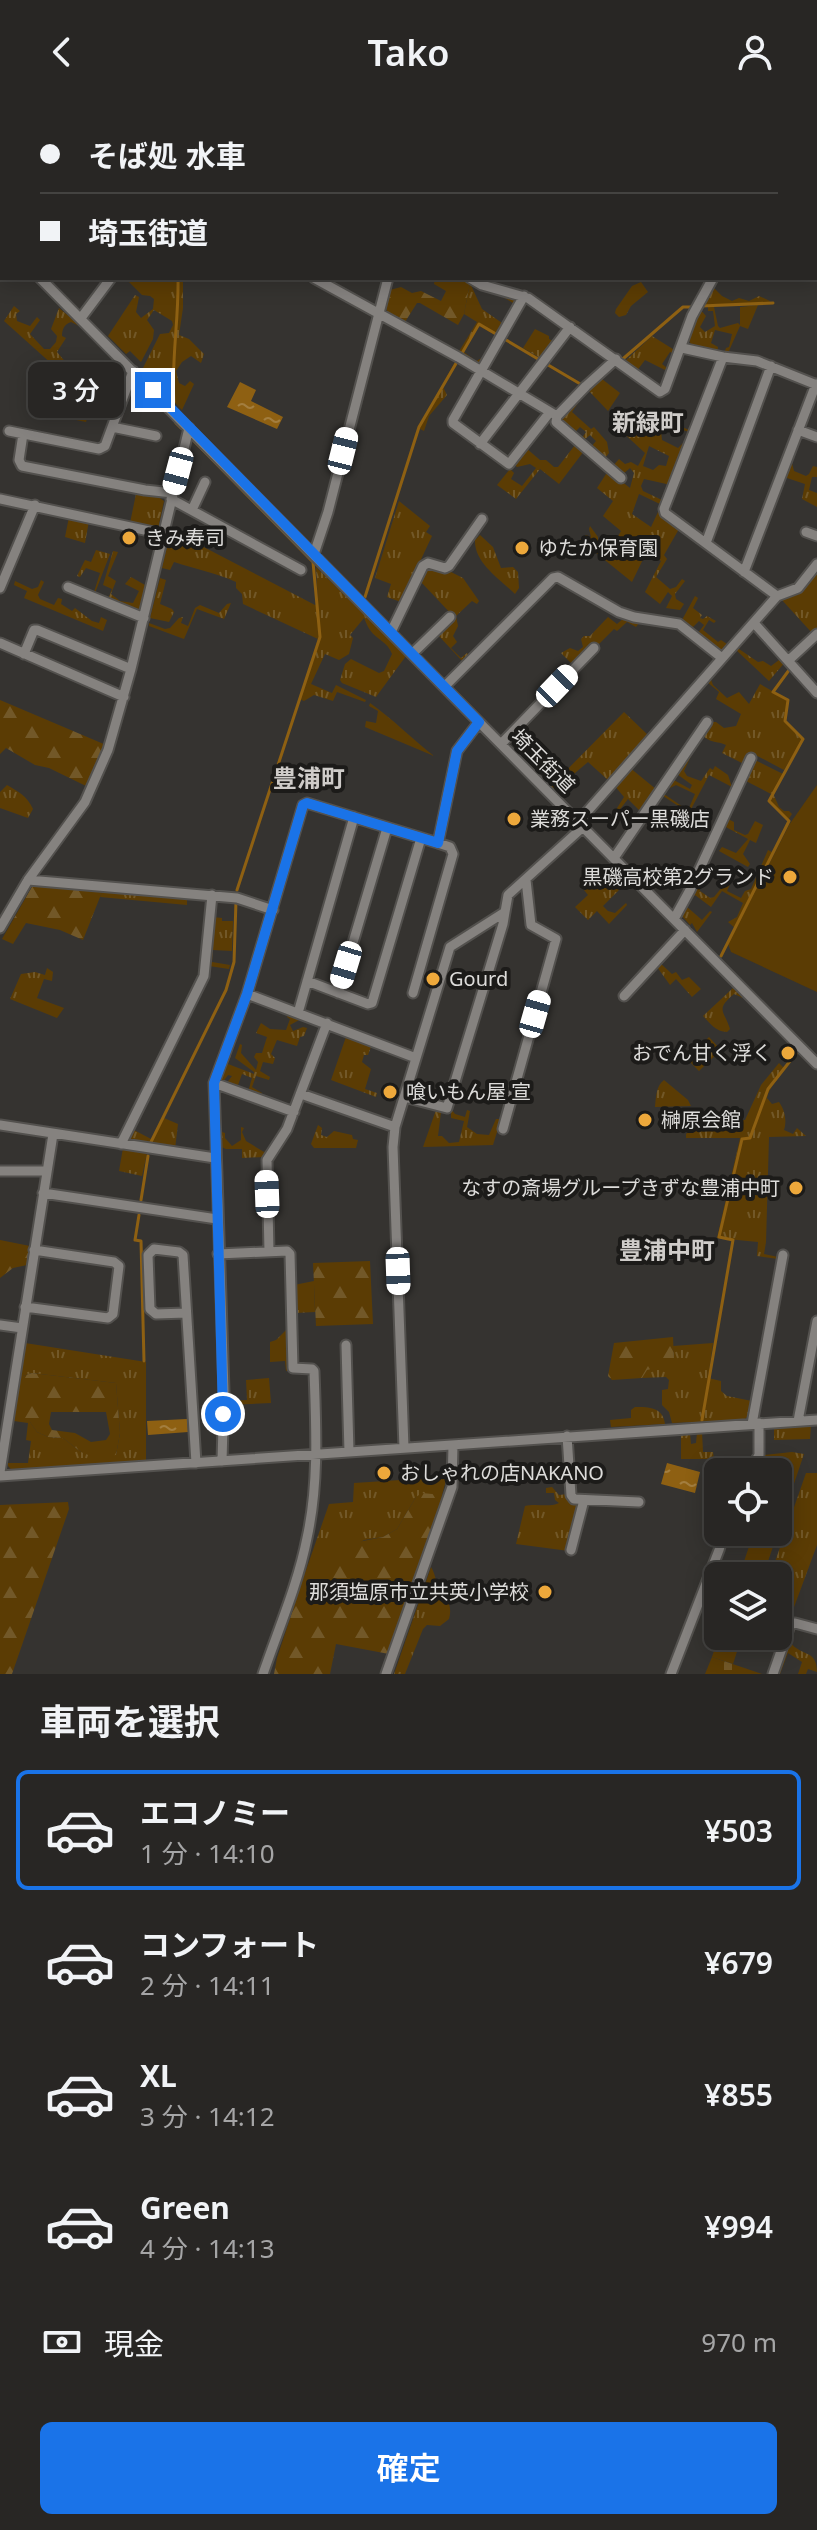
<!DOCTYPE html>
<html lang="ja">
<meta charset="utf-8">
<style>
body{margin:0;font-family:"Noto Sans","Noto Sans JP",sans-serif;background:#343231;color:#f1f3f6;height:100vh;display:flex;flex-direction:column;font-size:30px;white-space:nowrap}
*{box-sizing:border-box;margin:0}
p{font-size:26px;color:#a5a5a6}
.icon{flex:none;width:44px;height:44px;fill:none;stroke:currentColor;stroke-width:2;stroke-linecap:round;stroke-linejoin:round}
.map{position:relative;height:1570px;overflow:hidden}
.panel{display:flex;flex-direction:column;background:#282624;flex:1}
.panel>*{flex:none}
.hud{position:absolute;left:0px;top:0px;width:818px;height:176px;box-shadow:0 4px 20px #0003,0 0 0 2px #444341;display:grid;align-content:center;height:176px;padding:0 40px;background:#282624}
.fabs{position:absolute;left:704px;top:1354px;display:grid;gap:16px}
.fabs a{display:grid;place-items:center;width:88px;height:88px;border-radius:12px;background:#282624;box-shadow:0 4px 20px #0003,0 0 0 2px #444341;font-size:40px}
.end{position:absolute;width:36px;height:36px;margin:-18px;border:10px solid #1a73e8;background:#fff;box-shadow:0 0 0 4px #fff}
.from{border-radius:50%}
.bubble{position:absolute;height:56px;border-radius:12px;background:#282624;box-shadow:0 4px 20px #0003,0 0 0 2px #444341;font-size:26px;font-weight:600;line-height:56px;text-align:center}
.car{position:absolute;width:24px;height:48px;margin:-24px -12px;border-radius:10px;box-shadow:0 0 6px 2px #0007;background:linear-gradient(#fff 24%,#345 0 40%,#fff 0 76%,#345 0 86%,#fff 0)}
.hud b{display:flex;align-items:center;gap:28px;height:76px;font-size:30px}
.hud b+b{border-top:2px solid #444341}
.hud i{width:20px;height:20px;background:#f1f3f6}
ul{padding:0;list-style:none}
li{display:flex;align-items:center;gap:24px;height:120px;margin:0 16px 12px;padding:0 24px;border:4px solid transparent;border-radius:12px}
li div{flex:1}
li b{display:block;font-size:30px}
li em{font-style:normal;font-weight:600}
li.active{border-color:#1a73e8}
li>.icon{width:72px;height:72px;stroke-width:1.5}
h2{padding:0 40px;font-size:36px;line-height:96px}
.pay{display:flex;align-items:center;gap:20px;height:88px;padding:0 40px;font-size:30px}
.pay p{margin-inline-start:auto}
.cta{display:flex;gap:16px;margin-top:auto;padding:16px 40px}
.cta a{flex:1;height:92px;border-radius:12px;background:#1a73e8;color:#fff;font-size:32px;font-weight:600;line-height:92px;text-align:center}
header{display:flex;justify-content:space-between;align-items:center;height:104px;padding:0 40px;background:#282624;font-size:36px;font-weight:600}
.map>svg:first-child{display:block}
.grass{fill:url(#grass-tufts);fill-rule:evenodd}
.forest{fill:url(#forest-firs);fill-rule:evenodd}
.cemetery{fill:url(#cemetery-stones)}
.garden{fill:#5b3c04}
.water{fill:url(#water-ripples)}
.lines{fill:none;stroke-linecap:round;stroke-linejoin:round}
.stream{stroke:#8e6012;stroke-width:3}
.minor-casing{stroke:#53514e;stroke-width:13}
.major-casing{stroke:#53514e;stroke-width:16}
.minor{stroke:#85827f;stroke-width:9}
.major{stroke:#ba9e77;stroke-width:12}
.route{stroke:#1a73e8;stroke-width:10}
.poi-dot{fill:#eda83b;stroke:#1c1b19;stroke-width:3}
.labels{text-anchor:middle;stroke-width:8;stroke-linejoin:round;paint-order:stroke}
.poi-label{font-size:20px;fill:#dddcda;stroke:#1c1b19;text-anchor:start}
.street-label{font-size:20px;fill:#dddcda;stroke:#1c1b19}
.quarter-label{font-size:24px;font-weight:bold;fill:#cfccc9;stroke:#1c1b19}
</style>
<header><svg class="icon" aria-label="back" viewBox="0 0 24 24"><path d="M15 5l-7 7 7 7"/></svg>Tako<svg class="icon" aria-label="person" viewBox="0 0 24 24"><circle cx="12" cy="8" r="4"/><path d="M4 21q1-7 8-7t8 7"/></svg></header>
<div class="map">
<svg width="817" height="1570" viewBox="0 0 817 1570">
<defs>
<pattern id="grass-tufts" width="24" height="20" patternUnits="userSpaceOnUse" patternTransform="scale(2)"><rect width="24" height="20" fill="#5b3c04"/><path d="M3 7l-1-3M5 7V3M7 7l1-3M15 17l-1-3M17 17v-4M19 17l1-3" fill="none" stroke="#725828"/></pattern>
<pattern id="forest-firs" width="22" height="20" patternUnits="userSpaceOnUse" patternTransform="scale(2)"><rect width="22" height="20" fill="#5b3c04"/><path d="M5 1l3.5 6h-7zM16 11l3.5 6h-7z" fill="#725828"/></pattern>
<pattern id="cemetery-stones" width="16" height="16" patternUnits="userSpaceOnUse" patternTransform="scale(2)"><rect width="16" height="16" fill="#5b3c04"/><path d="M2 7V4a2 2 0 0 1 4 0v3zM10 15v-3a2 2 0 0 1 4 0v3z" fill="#725828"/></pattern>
<pattern id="water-ripples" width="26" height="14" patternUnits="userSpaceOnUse" patternTransform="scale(2)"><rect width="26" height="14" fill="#8e6012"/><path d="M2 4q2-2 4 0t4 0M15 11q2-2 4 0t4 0" fill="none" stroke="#a37e3f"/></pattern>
</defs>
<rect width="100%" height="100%" fill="#353330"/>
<!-- grass -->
<path class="grass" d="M125 174H183V204L179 231 189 235 204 250 201 259 191 252 182 258 176 267 179 279 185 282 190 277 194 280 182 306 142 266 160 230 169 229 173 221 172 217 154 206 147 216 154 226 153 235 141 258 130 247 126 250 108 232 135 191 139 193 136 208 141 214 153 205 154 195 150 192 142 191Z
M641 178 648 188 631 202 626 211 619 213 615 209 616 205 632 182Z
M470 179 482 205 502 219 513 199 495 188 518 194 497 232 479 222 464 248 476 257 484 253 481 260 478 261 458 249 477 218 464 210Z
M712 182 722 192 732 197 739 194 749 197 759 192 770 197 769 199 700 201Z
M758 201 748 225 740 222 728 249 725 247 726 244 729 243 732 230 715 226 711 239 718 243 717 249 692 243 689 236 699 204 706 212 700 223 705 228 715 222 713 207H708V203H714L718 222 720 224 738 219 740 221V203Z
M14 202 20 207 16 210 17 217 30 222 37 213 40 216 30 230 44 245H50L56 238 57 232 51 225 59 204 83 224 71 218C64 220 62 226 62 232L66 234 57 248 68 261 63 270 4 217Z
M535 225 549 232V235L555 238 542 255 523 244Z
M652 232 676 247 675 250 670 248 662 260 667 264 665 266 645 256 636 268 624 258Z
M455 258 457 260 443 283 447 291 429 312 424 327 418 324Z
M70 272 63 285 92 298 86 318 52 311 61 278Z
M602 275 620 289 608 307 588 286Z
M576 297 578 299 572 308 591 325 594 323 607 338 609 349 605 354 591 343 596 337 590 331 584 336 582 334 586 328 580 323 575 328 561 317Z
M628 309 653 327 662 310 680 317 678 321 689 326V328L664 320 661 327 662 336 678 344 683 339 686 340 671 381 644 375 641 382 643 387 664 397 662 401 639 390 632 410 651 423 658 408H661L679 425 664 451 667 455 656 473 670 485 676 483 682 475 685 477 675 490 676 495 684 500 680 506 666 504 672 492 668 488 660 500 645 488 661 457 647 447 632 478 580 436 586 431 591 433 589 425 590 422 598 433V441L608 449 621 427 603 412 613 397 597 384 606 370 610 368 630 384 634 369 630 364 622 371 613 362 619 355 625 360 631 358 638 362 645 349 618 324ZM649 342 669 352 666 362 659 361 653 366 643 362Z
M575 341 584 347 559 380 540 365 516 395 497 381 510 365 514 369 511 375 522 382 536 364 530 360 517 363 514 360 526 344 540 356H546L554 363H558Z
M793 348 795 349 792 359 794 367 806 372 809 370 813 362 817 363V373H812L809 386 817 389V403L802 395 805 380 784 373Z
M136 390 157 392 164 397 158 425 130 419Z
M399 397 430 422 426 428 432 432 401 498 387 493 391 480 375 474Z
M69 413 89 417 85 439 65 433Z
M171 426 315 501 318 500 316 463 406 552 376 593 342 579 340 576 345 560 351 555 379 569 384 567 392 550C388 538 377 536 370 526 367 522 366 518 364 514L350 531 353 534 349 550 339 556 325 550 311 580 332 589 336 581 366 596 365 598 337 588 333 597 314 591 304 597 299 595 318 535 243 500 242 490 236 484V478C216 469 195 465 174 458L170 466 162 464Z
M480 431 493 443 501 464 513 463 518 468 519 484 515 490C500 475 474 459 475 436Z
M96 446 110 450 95 489 94 488 100 469 86 464 80 473 77 472 85 456 91 458Z
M113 447 118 448 108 472 116 477 111 490 120 497 133 499 139 487 125 480 131 473 145 481 140 504 136 506 108 495 112 485 103 481Z
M431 464 451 468 463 474 479 497 477 500 472 497 456 512 458 522 453 532 457 538 451 544 461 554 467 549 469 551 463 558 438 531 455 514 421 478 425 467Z
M817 467V527L813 530 781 495Z
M160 474 166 476 160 500 172 505 174 508 169 518 150 514Z
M41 476 44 478 38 491 40 495 54 501 58 494 62 495 61 500 72 507 75 504 92 517 99 519 101 513 107 516 103 527 24 494 27 487 14 481 15 477 32 485 38 483Z
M695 492 698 494 693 504 702 511 700 514 703 515 707 512 716 517 714 519 709 516 703 526 718 538 721 536 730 542 726 546H721L698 529 704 521 699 517 693 523 682 516Z
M231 499 224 515 197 505 184 535 149 522V519L165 525 170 524 179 514 183 513 181 519 188 522 195 504 200 501 219 509 227 500Z
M608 513 617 520 624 514 640 518 636 523 627 518 617 527 614 525 597 542 573 561 561 549 570 544 578 547 583 543 581 535 584 532H590Z
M739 540V545L758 558 763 557 771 562 783 553 786 557 769 577 734 544Z
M710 573 713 581 727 594 739 588 749 600 760 580 788 596 785 617 803 635 784 666 750 648 744 660 722 649 726 641C718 637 708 639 702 630L710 618H716L724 624 736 622 741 610 716 595 719 588 706 577Z
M370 599C393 615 412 635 434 652L365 623 366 617 376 619 378 607 369 602Z
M624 608 649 632 609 677 588 658 555 686 551 682Z
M689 651 691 652 684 667 687 672 701 677 710 664 713 666 715 662 728 671 732 683 709 671 689 709 663 692 664 690 686 705 689 704 695 690 676 681 670 684 669 680 672 675 690 685 692 681 677 670V667Z
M755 656 783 670 773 689 779 703 784 707H789L792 710 788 716 769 697 771 690 744 676 752 657Z
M629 663 657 686 641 708 628 695 614 713 612 712 624 693 614 681Z
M7 681C19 688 27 692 33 705L28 714 0 704V688Z
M728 715 734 718V726L745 731 748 730 755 717 763 721 756 739 750 736 743 750 750 760 748 763 719 747 722 743 736 749 748 735 724 722Z
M768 746 774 749 736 825 728 818 737 813 743 799 722 787 711 803 695 791 686 802 702 816 710 807 712 808 697 828 692 819 690 821 681 811 682 806 700 773V787L710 794 714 793 728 776 731 778 727 787 741 794 745 787 751 785Z
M612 760 628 777 603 802 608 807 615 809 626 799 627 801 609 820 597 807 588 816 575 803 588 791 584 786Z
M102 788 187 794V801L100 793Z
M213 813 222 814V817H233L232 847 213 846 212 858 230 861 229 865 209 862Z
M660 859 672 870 676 868 682 876 689 873 701 885 692 893 676 875 670 881 657 863Z
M47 864 53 868 52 877 44 875 37 894 64 904 57 914 10 895 21 870 35 868 45 871Z
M733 884 743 894 734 890C715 906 724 906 730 925L727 928C716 928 710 919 703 912Z
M288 910 301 915 290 921 293 927 303 923 307 924 304 932 300 933 297 942 277 936 271 950 275 954 273 960 263 958 260 967 270 973 269 976 256 972 252 983 262 989 261 993 248 988 252 974 242 970 237 984 226 980 232 972 228 971 222 979 220 978 219 975 229 950 231 951 228 960 254 970V968L235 954 240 940 242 941 241 949 256 966 258 958 254 953 256 949H262L267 933 256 929 261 919 270 925 286 926 290 915 287 913Z
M347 930 372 940 368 951H364L362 958 371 965 365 985 377 989 376 993 331 976Z
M709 933 721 946 699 967 687 955Z
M779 959 784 964C781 974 769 982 767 994L772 1000 779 998C785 1006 787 1017 784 1026L793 1030 797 1024 806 1032 769 1033 766 1138 764 1150 778 1153V1155L757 1152 758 1138 717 1134 740 1034H686V1030C700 1015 725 1018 745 1016L761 981Z
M664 976 688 996 691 1002 655 1003C656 993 656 982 664 976Z
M451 1005 455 1010 465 1013 467 1006 470 1007 467 1023 477 1030 489 1031 496 1015H501L493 1041 423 1043 436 1006 441 1008 438 1032H442L449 1039 459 1038 464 1017 451 1014Z
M164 1014 178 1020 175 1045 128 1037 132 1025 153 1036Z
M318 1021 322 1024 321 1031 327 1033 334 1027 352 1031 353 1035 358 1036 356 1044H314L311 1040Z
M241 1023 244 1024 242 1028 246 1037 264 1048 273 1040 264 1053 242 1054V1045H226L219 1042V1027L225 1029V1034L232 1042 241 1036Z
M123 1044 147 1049 142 1072 119 1067Z
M314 1177 315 1208 295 1209 294 1181Z
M287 1225H289L291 1266 286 1267 285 1257 270 1258V1238L276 1236Z
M25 1239 146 1258V1358L11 1365 8 1362V1359H28L31 1337 26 1336 28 1319 14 1317ZM32 1269 116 1279 120 1329 116 1351 81 1348 63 1334 48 1333 37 1328 30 1318 23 1272Z
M713 1239 708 1274 721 1277V1287L727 1292 752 1297 750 1310 744 1316 672 1319 669 1308 662 1301V1286L668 1285 669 1276 666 1273 642 1274 646 1266 674 1255 673 1242Z
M269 1274 271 1299 230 1301 229 1297 247 1296 246 1276Z
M635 1303C649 1303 663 1303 665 1320L611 1323 610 1316 631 1314V1306Z
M811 1321 810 1335 774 1336V1323Z
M702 1328 703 1348H713L714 1355H681V1329H690L691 1340 696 1339 697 1329Z
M792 1348 804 1350 778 1427V1368H753L764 1351Z
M806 1369H817V1441L790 1514 778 1510V1472H770Z
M447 1373 442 1391 416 1393 397 1425 383 1433 364 1436 304 1472 329 1400 353 1398 354 1379Z
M552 1383 559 1391 568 1390 579 1398 569 1447 516 1440 525 1402C537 1399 548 1404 559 1399L555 1396 554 1389H546V1384Z
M754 1428H778L763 1472H739Z
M431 1463C435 1469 435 1476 439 1482 446 1495 453 1500 449 1515L440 1522 427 1521 423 1525 405 1570H394Z
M796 1520 817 1526V1530L796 1522 790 1538C801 1553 817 1545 817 1568L808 1565 806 1570H798L802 1558 788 1549 780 1570H777L792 1523Z
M719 1532H742L733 1560 712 1553Z"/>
<!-- forest -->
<path class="forest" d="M435 174H461L470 179 464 210 458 221 420 199H417L405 218 388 209 385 202 390 186 401 183 412 189 421 187 441 197 446 187 434 180Z
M0 596 106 641 86 682 49 664 35 661 6 644 0 650Z
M33 781 102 788 83 836 60 826 26 819 13 840 2 835Z
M0 1136 30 1142 27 1161 13 1164 0 1174Z
M370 1157 373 1220 316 1222 313 1159Z
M673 1233 674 1255 671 1260 647 1266 642 1274 612 1276 608 1272 614 1239Z
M32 1269 116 1279 120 1329 116 1351 93 1353 81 1348 63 1334 48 1333 37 1328 30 1318 17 1309 23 1272ZM51 1308H106L110 1330 106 1336 91 1338 75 1329 52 1326 49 1320Z
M422 1389 442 1391 440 1405 389 1550 336 1540 330 1570H274L277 1554 304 1472 343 1441 383 1433 397 1425 416 1393Z
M68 1398 69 1405 12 1570H0V1401Z"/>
<!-- cemetery -->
<path class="cemetery" d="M712 1553 762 1570H705Z"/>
<!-- garden -->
<path class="garden" d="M817 681V888L731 848 728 840 789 721Z"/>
<!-- water -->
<path class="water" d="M240 278 256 286 251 297 283 313 277 325 227 303Z
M187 1315 188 1328 148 1331 147 1317Z
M667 1359 700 1368 695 1389 661 1380Z"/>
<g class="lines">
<!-- stream -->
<path class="stream" d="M167 0V2
M701 202 773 199
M588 285 683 203H693
M174 298C171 256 179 215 178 174
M176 319 181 324
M194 337 313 458 320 533 237 786
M365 493 419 323 479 220 582 281
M721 852 789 717 769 697 803 635 785 617 788 596 773 588 792 562
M150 1040 226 886 234 858 236 797
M141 1096 148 1052
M139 1111 135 1136 141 1137 144 1257
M702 1316 733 1136 719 1133 742 1035 750 1034 768 985 798 947"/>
<defs>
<path id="minor" d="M86 0 88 2
M162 0V2
M550 0 554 2
M679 0 682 2
M484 2 485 0
M627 2 628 0
M816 96H817
M0 145 2 142
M40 174 817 960
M314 174 458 253 557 312 556 318 621 374
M470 174 482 181 528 194 660 288 665 285 692 212 713 174
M524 192 453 316V319L509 360 550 308
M81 214 111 174
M682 244 723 253 757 257 817 281
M133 267 112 323 156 332
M557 312 586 282 616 255
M798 326 817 333
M9 327 99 345 105 342 112 323
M23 330 19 356 22 362 145 386 173 389
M480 340 570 223
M0 395 163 430
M171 395 301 466
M192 406 205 378
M806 428 817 432
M706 439 771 262
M314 450 328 408 388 174
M744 468 816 280
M68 483 144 514
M0 484 35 401
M777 492 798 484 817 460
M754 519 817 589
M391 528 423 462 428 459 445 464 449 462 482 415
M0 539 124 593
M413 549 450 513
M24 550 34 526H37L131 565
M789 556 817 530
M445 582 553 474 558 473 619 508 634 513 679 520 722 554
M501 640 594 544
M578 718 777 492 665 409 664 405 723 253
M614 754 707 618
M28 776 237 794 273 806
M674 815 690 786 751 654
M0 824 28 776 85 698 108 646 131 565 189 324
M307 877 368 900 372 899 421 734
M338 889 387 724
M413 889 453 750 450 743 438 739
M247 890 416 954
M624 892 685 826
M298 909 354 713
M214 979 294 1008
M301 990 395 1023
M404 993 447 1004 503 820 505 808
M0 1021 215 1054
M503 1025 556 835 531 821 526 776
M121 1040 204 872 212 791
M0 1067H46
M43 1089 217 1115
M269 1148 267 1056 287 1025 327 919
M218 1150 287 1147 290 1150 293 1264 312 1265 314 1267C316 1323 319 1379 307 1434 298 1480 278 1526 263 1570
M25 1203 108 1214 113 1210 119 1162 114 1158 34 1146
M186 1209 156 1210 150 1205 148 1151 154 1145 179 1148 183 1151 196 1359
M0 1221 22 1224
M346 1241 349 1348
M798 1317 817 1217
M752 1320 783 1151
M567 1332 571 1391 574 1395 639 1398
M404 1344 393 1043 395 1023 450 843 505 808 508 791 583 723
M222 1357 224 1287 214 979 247 890 303 701 307 699 438 739 457 647 479 618
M0 1368 53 1030
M749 1368 759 1351V1319
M0 1372 817 1316
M571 1446 584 1396
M386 1570 452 1383 453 1341
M671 1570 719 1446 724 1428
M773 1570 790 1521 795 1519 817 1525"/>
<path id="major" d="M307 2 315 0
M369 2 378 0
M0 74H2
M0 88H2"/>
</defs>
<!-- minor casing -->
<use href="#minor" class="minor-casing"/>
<!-- major casing -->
<use href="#major" class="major-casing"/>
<!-- minor -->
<use href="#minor" class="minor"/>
<!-- major -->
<use href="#major" class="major"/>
</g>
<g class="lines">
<!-- route -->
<path class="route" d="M153 286 479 618 457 647 438 739 307 699 303 701 247 890 214 979 223 1310"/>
</g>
<!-- markers -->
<g class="poi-dot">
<circle cx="129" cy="434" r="8"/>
<circle cx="522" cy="444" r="8"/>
<circle cx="514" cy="715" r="8"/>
<circle cx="790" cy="773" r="8"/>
<circle cx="433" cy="875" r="8"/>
<circle cx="788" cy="949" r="8"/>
<circle cx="390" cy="988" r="8"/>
<circle cx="645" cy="1016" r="8"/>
<circle cx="796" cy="1084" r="8"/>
<circle cx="384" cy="1369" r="8"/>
<circle cx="545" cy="1488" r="8"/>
</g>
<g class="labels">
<!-- poi labels -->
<g class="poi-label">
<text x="145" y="441">きみ寿司</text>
<text x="538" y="451">ゆたか保育園</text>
<text x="530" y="722">業務スーパー黒磯店</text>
<text x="774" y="780" text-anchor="end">黒磯高校第2グランド</text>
<text x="449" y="882">Gourd</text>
<text x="772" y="956" text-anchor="end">おでん甘く浮く</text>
<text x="406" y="995">喰いもん屋 宣</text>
<text x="661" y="1023">榊原会館</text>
<text x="780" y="1091" text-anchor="end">なすの斎場グループきずな豊浦中町</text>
<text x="400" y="1376">おしゃれの店NAKANO</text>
<text x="529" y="1495" text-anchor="end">那須塩原市立共英小学校</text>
</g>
<!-- street labels -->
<g class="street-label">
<text transform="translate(543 657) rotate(45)" y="7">埼玉街道</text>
</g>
<!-- quarter labels -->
<g class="quarter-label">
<text x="648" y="327">新緑町</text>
<text x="309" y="683">豊浦町</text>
<text x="667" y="1155">豊浦中町</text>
</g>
</g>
</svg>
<div class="fabs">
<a><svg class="icon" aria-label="locate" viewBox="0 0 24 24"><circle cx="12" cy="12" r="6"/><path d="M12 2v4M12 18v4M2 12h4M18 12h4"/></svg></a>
<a><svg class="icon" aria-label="layers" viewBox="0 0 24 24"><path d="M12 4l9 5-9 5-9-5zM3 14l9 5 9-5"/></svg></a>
</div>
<i class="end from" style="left:223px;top:1310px"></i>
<i class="end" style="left:153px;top:286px"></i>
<div class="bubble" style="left:28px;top:258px;width:96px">3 分</div>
<i class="car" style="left:343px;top:347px;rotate:14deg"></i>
<i class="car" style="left:178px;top:367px;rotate:195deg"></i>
<i class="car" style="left:557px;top:582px;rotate:44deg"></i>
<i class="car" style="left:346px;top:861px;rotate:197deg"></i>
<i class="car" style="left:535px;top:910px;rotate:16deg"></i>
<i class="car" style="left:267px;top:1090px;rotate:358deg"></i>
<i class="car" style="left:398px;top:1167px;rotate:178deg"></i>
<div class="hud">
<b><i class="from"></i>そば処 水車</b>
<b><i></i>埼玉街道</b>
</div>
</div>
<section class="panel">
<h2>車両を選択</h2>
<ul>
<li class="active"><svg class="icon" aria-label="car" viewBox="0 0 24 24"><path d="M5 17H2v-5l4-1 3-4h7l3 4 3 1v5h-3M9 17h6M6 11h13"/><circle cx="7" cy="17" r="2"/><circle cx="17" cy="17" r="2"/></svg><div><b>エコノミー</b><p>1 分 · 14:10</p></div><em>¥503</em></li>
<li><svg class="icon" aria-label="car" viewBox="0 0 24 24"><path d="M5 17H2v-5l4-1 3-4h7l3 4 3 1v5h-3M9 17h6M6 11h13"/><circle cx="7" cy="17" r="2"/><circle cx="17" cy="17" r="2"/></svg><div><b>コンフォート</b><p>2 分 · 14:11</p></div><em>¥679</em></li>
<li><svg class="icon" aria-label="car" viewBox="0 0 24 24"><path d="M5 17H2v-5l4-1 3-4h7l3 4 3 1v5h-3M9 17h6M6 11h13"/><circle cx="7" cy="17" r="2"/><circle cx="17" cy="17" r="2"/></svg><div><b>XL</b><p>3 分 · 14:12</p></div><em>¥855</em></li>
<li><svg class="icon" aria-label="car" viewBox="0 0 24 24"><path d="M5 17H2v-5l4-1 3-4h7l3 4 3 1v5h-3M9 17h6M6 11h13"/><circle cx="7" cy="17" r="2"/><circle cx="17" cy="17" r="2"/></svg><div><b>Green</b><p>4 分 · 14:13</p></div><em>¥994</em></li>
</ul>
<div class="pay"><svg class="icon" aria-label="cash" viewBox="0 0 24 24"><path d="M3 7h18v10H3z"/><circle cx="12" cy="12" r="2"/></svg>現金<p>970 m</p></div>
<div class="cta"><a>確定</a></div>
</section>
